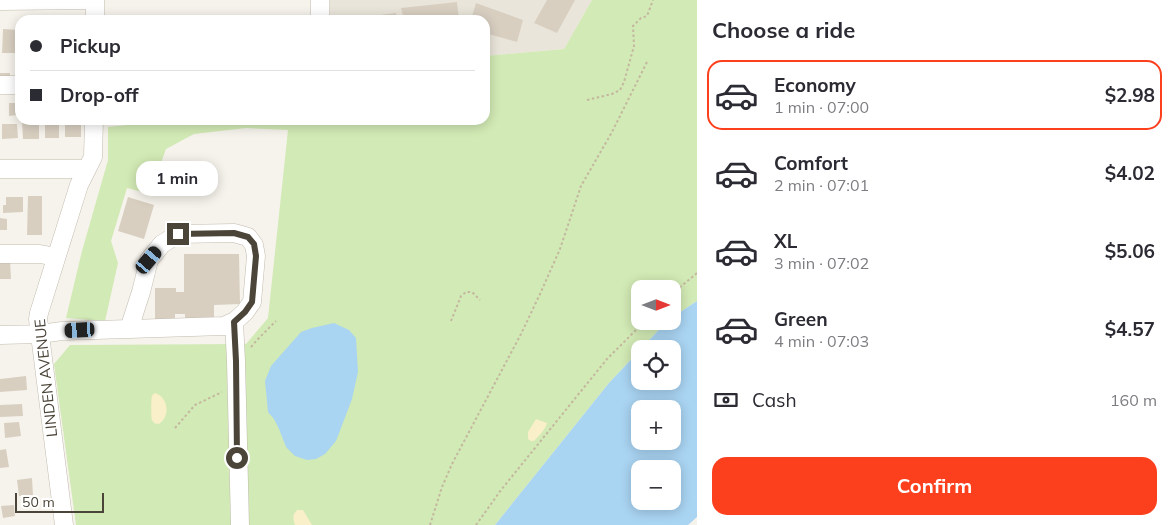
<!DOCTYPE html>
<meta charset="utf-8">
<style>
body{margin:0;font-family:Mulish,sans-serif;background:#f7f7f7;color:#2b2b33;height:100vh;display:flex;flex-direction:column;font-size:19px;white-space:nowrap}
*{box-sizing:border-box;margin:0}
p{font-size:16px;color:#7c7c81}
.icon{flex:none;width:28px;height:28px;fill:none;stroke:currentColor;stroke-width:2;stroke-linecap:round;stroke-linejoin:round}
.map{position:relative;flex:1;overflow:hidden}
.details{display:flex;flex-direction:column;background:#fff;width:475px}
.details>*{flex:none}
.top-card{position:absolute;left:15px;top:15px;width:475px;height:110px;border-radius:15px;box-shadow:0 2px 12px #0003;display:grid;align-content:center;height:110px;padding:0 15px;background:#fff}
.needle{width:32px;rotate:90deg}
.buttons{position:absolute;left:631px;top:280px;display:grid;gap:10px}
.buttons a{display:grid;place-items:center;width:50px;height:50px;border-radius:10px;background:#fff;box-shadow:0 2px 12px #0003;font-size:25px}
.scale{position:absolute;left:15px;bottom:12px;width:89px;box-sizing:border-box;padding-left:5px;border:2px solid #4b4439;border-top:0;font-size:14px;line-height:18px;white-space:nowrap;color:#4b4439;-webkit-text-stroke:4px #fff;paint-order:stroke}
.end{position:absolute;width:22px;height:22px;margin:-11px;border:6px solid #4b4439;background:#fff;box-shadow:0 0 0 2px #fff}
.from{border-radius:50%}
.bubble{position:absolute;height:35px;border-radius:15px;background:#fff;box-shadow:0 2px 12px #0003;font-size:16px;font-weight:700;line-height:35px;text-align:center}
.car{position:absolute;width:15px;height:30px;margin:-15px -8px;border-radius:6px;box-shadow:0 0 4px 1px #0007;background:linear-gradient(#222 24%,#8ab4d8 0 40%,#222 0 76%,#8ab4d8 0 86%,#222 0)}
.top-card b{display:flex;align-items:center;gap:18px;height:48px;font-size:19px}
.top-card b+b{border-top:1px solid #e1e1e2}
.top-card i{width:12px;height:12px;background:#2b2b33}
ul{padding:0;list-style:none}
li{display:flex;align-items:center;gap:15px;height:70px;margin:0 10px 8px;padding:0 5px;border:2px solid transparent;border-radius:15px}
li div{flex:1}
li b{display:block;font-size:19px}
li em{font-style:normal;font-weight:700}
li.selected{border-color:#fc3f1d}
li>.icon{width:45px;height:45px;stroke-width:1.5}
h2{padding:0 15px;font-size:22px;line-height:60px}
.pay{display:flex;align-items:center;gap:12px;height:55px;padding:0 15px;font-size:19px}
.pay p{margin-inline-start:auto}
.action{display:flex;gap:10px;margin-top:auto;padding:10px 15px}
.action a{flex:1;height:58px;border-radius:15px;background:#fc3f1d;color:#fff;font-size:20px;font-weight:700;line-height:58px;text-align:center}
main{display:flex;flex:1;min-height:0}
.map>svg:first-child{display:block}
.residential{fill:#eae5da}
.green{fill:#d2eab5}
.sand{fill:#f9efc9}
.water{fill:#a9d4f2;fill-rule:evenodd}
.building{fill:#d8cfc1}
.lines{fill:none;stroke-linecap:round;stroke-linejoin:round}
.minor-casing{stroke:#c2bbae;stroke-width:19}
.path{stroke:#c4b79f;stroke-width:2;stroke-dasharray:2.5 2.5;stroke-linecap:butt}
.minor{stroke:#fff;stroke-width:18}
.route{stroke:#4b4439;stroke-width:6}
.labels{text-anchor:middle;stroke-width:4;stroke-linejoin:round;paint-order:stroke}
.street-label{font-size:15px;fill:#4b4439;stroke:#fff}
</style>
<main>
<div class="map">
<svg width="697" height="525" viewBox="0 0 697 525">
<rect width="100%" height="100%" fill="#f6f3ec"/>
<!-- residential -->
<path class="residential" d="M330 0H592L564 49 485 56V20H330Z"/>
<!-- green -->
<path class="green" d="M592 0H697V301L673 317 672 289H640V321H667L609 383 495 525H76L54 364 70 345 246 344 268 318 288 130 246 128 194 134 166 149 150 194 127 188 111 241 118 263 105 321 66 318 82 251 108 160V127L157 122V120H485V56L564 49Z"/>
<!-- sand -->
<path class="sand" d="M155 393C168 397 171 416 159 424 156 423 154 424 152 420 151 419 151 398 152 396 153 394 154 394 155 393Z
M536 419 547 423C545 430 539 436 534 441H531L528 439V432Z
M297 510H303L312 525H295C293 519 292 515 297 510Z"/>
<!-- water -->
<path class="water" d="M697 301V517L688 525H495L609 383 640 350V381H672V349H641L666 322 672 321 673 317ZM640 409H672V441H640ZM640 469H672V501H640Z
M334 323 349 330 356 338 358 372 352 399 336 441 325 454 316 459 307 460 295 456 286 447 279 429 274 419 268 412 265 381 271 366 301 332 312 328Z"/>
<!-- building -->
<path class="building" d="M547 0H575L557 33 534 23Z
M457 2 459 20H404L401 8Z
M476 3 523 20 517 42 485 33V20H471Z
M396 13 397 20H380V15Z
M3 29 19 30 18 53H2Z
M0 73H10V79H0Z
M9 103H17V115L9 116Z
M65 120H81V137H65Z
M22 121H39V139H23Z
M45 121H59V138H45Z
M2 124H17L18 138 2 139Z
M28 196H42V235H27Z
M6 197H23V212L3 213V205H6Z
M128 197 154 205 144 239 118 231Z
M0 218 7 219V230H0Z
M184 254H239L240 304 214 305V320L185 321V314H175V320H155V288H176V292H184Z
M0 260H10L11 279H0Z
M26 376 27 390 0 392V379Z
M22 404 23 416 0 417V405Z
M19 422 21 436 5 438 4 423Z
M6 449 9 467 0 468V450Z
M32 478 33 495 19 496 17 480Z
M14 505 15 516 3 518 1 506Z"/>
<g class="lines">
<defs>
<path id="minor" d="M320 0V20
M0 1 94 0
M95 20V0
M0 85H20
M0 169H87
M0 254H40L56 257
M234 322 236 361 240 525
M0 335 40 334 62 331 129 329 141 292 149 260 162 244 178 234 234 233 248 237 254 245 256 256 252 302 245 312 235 321 224 326 129 329
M64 525 38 319 39 313 79 185 93 157 94 120"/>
</defs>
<!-- minor casing -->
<use href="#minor" class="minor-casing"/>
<!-- path -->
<path class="path" d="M587 100 612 94 620 90 624 82 634 46 633 26 641 18 647 16 653 0
M672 294 697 273
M451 321 461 296 466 292H472L480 300
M251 347 257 340 276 321
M175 428 195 405 222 392
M430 525 442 487 452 464 521 334 540 294 560 249 581 186 612 132 647 62
M476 525 501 490 607 359 645 321"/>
<!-- minor -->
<use href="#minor" class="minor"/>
</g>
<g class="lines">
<!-- route -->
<path class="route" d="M178 234 234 233 248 237 254 244 256 256 252 302 245 312 234 322 236 361 237 458"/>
</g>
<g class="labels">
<!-- street labels -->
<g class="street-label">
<text transform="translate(46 378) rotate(-96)" y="5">LINDEN AVENUE</text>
</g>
</g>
</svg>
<div class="buttons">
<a><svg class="needle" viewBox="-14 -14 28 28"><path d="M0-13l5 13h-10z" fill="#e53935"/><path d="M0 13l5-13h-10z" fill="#7c7c81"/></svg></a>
<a><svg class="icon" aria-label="locate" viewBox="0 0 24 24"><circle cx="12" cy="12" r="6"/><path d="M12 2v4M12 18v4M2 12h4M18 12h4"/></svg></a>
<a>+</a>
<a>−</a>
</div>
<div class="scale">50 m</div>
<i class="end from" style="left:237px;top:458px"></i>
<i class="end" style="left:178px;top:234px"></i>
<div class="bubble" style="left:136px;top:161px;width:82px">1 min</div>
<i class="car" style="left:149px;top:260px;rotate:40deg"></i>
<i class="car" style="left:80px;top:330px;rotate:267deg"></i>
<div class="top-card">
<b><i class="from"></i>Pickup</b>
<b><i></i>Drop-off</b>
</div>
</div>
<section class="details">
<h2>Choose a ride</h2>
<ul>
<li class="selected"><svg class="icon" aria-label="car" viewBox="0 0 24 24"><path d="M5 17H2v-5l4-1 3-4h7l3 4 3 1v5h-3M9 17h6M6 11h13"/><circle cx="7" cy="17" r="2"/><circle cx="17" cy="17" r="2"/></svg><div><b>Economy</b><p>1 min · 07:00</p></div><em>$2.98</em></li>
<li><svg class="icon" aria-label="car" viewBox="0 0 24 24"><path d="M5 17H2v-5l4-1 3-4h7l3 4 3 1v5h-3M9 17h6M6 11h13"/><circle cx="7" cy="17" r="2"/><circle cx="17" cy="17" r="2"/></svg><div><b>Comfort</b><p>2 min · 07:01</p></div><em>$4.02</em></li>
<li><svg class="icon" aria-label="car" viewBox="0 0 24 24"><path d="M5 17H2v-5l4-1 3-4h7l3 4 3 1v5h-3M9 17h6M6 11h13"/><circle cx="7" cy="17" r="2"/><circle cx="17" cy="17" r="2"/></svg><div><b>XL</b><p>3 min · 07:02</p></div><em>$5.06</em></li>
<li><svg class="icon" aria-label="car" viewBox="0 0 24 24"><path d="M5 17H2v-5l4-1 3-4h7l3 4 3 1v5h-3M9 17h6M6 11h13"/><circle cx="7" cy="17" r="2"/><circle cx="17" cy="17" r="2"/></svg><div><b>Green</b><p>4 min · 07:03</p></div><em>$4.57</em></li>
</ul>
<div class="pay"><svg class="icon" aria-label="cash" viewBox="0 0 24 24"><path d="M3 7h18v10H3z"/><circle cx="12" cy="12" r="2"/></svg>Cash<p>160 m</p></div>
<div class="action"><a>Confirm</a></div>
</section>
</main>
